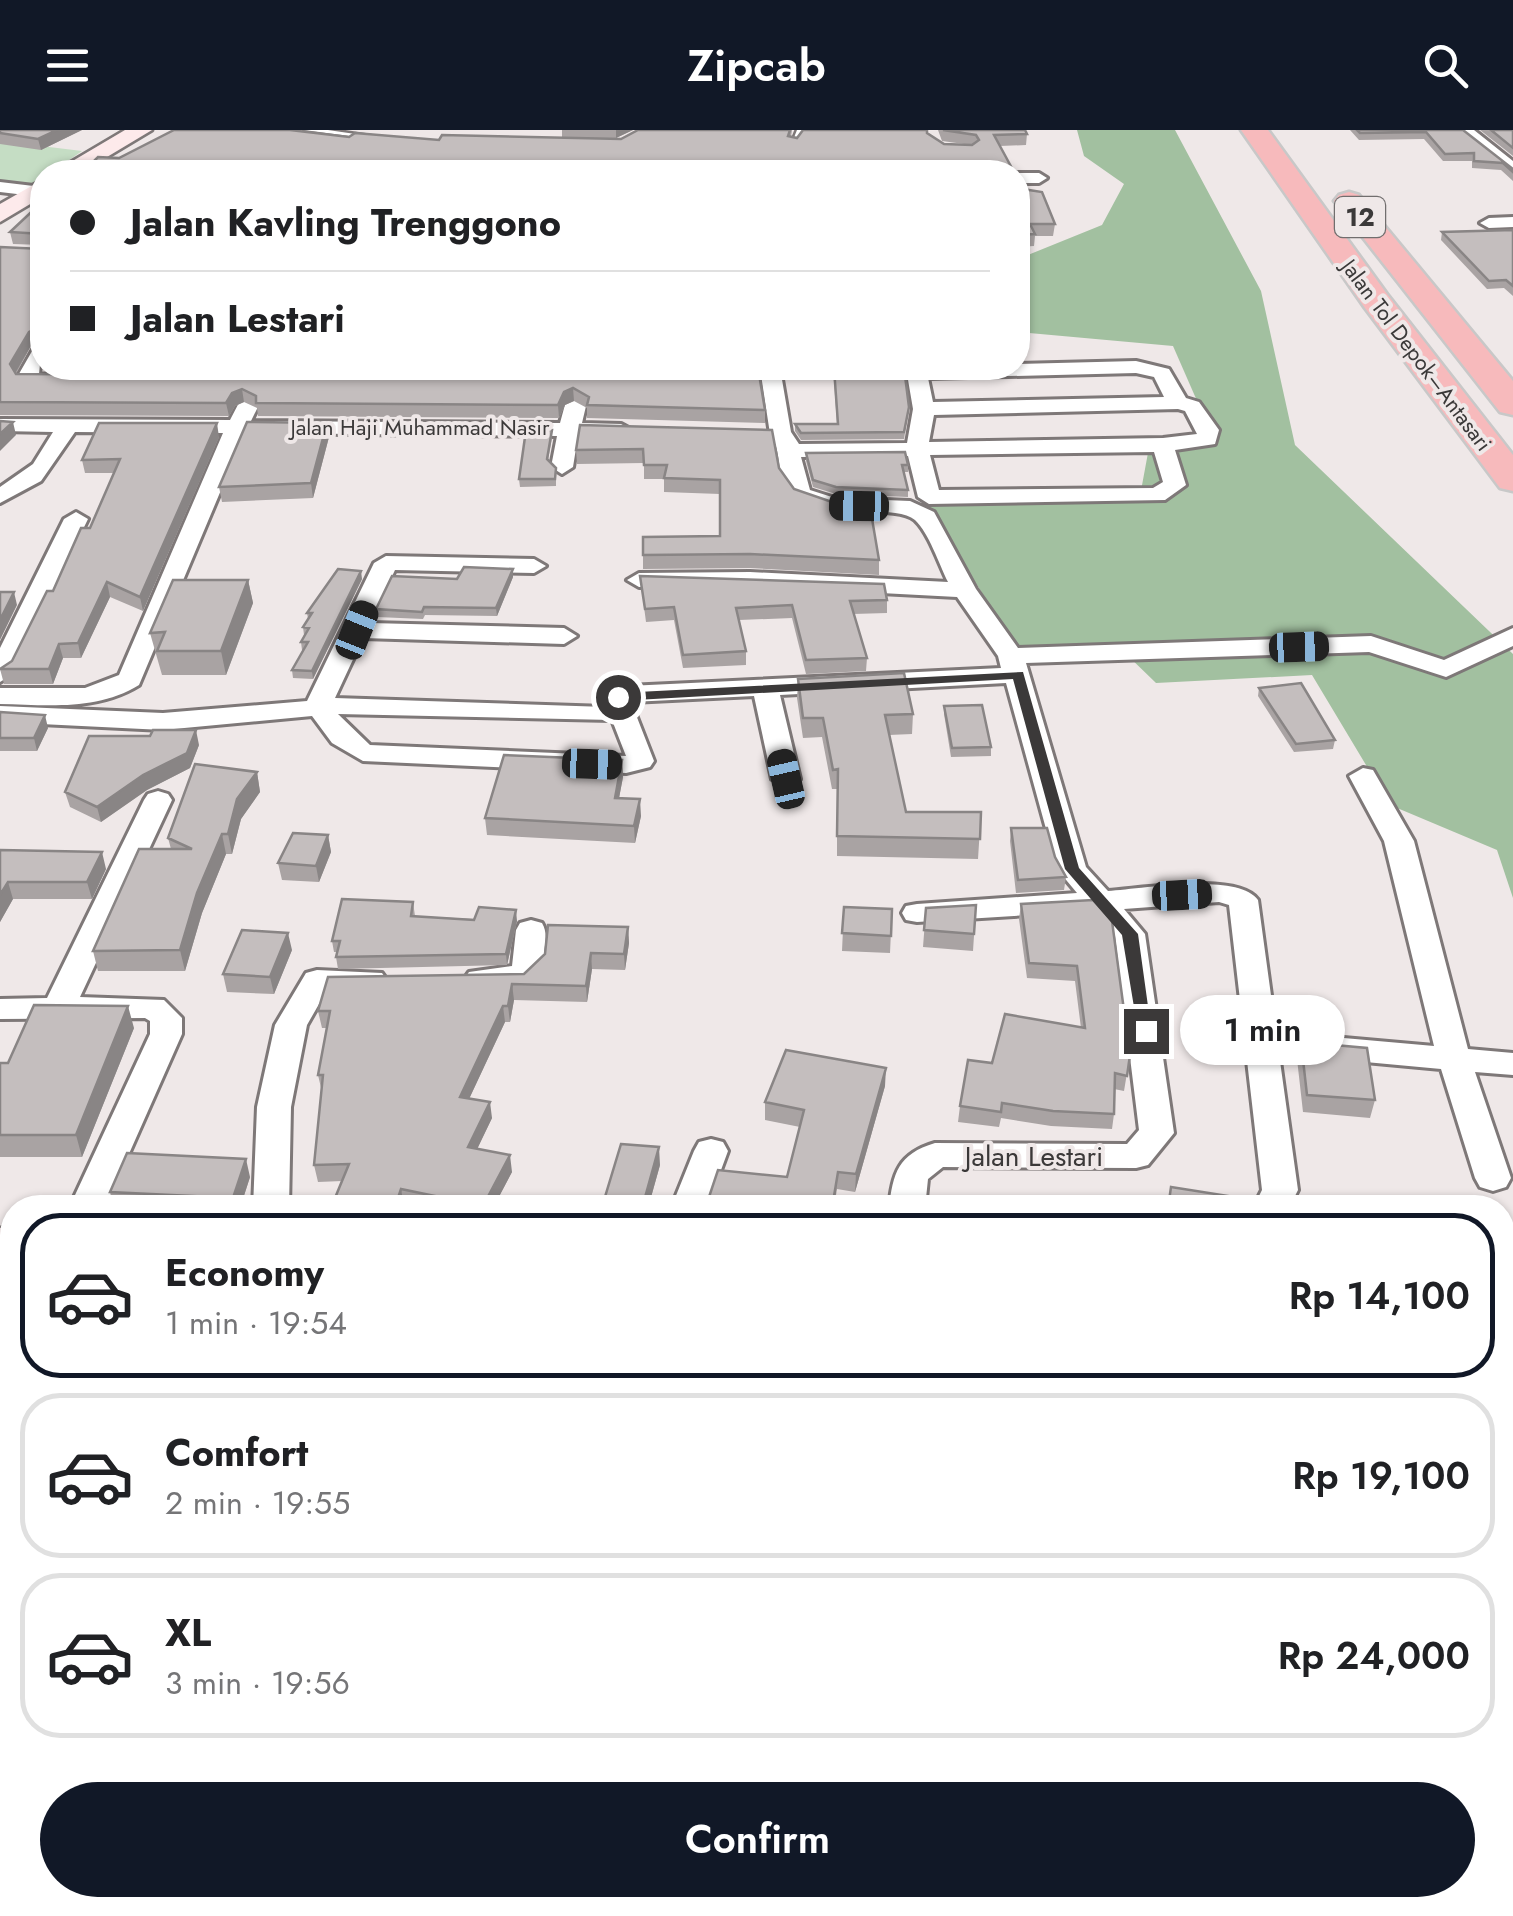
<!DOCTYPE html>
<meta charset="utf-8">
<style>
body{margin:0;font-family:Jost,sans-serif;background:#f6f6f6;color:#202124;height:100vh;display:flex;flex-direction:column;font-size:38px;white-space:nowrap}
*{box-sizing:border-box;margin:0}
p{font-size:32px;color:#757577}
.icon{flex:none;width:55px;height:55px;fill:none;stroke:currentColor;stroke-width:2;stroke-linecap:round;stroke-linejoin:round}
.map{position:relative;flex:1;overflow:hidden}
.panel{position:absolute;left:0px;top:1065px;width:1515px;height:722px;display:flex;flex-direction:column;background:#fff;border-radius:40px 40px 0 0;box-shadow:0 2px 8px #0004}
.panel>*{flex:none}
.top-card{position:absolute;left:30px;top:30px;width:1000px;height:220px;border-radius:40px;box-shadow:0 2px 8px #0004;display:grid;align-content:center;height:220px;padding:0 40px;background:#fff}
.end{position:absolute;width:45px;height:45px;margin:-22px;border:12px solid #3b3939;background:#fff;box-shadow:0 0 0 5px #fff}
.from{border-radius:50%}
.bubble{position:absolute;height:70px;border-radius:35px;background:#fff;box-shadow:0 2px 8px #0004;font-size:32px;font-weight:600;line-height:70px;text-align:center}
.car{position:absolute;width:30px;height:60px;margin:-30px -15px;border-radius:12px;box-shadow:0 0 8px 2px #0007;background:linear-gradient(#222 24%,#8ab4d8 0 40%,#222 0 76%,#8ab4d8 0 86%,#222 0)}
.top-card b{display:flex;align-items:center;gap:35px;height:95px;font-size:38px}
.top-card b+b{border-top:2px solid #e0e0e0}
.top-card i{width:25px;height:25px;background:#202124}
ul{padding:18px 0 0;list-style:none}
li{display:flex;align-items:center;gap:30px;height:165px;margin:0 20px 15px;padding:0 20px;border:5px solid #e0e0e0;border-radius:40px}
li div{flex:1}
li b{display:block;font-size:38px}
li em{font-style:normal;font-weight:600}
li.active{border-color:#111827}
li>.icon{width:90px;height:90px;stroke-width:1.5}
.button{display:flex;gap:20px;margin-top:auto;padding:20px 40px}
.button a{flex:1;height:115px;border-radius:60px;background:#111827;color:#fff;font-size:40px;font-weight:600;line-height:115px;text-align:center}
header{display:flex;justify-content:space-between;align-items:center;height:130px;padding:0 40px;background:#111827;color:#fff;font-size:45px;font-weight:600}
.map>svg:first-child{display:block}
.green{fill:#c5ddc4}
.forest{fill:#a2c0a0}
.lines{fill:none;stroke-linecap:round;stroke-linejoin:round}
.lane-casing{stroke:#7e7878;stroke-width:5}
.street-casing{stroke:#7e7878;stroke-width:6}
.secondary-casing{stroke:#7e7878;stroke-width:5}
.highway-casing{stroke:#c8c8c8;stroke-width:5}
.lane{fill:#fff;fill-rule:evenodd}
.street{fill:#fff;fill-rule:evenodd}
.secondary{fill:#fdeaeb;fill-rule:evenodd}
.highway{fill:#f7babc;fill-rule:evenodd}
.wall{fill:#a9a3a3}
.shaded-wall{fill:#898585}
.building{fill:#c4bebe;stroke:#898585;stroke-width:2.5}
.route{fill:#3b3939}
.labels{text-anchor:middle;stroke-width:8;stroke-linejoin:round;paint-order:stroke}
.far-street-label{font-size:22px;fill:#3b3939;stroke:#efe8e8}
.shield{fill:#efe8e8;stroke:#716e6e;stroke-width:2.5}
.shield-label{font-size:25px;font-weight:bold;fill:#3b3939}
.street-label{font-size:28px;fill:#3b3939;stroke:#efe8e8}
</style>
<header><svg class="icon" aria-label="menu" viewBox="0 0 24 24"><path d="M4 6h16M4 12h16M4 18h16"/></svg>Zipcab<svg class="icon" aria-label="search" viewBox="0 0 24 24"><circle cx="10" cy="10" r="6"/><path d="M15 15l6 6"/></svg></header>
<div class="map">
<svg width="1513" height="1786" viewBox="0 0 1513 1786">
<rect width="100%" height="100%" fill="#efe8e8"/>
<!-- green -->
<path class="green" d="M0 11 82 21 52 42H42V48L27 58 0 59Z"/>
<!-- forest -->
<path class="forest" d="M1077 0H1175L1261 161 1295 315 1513 524V768L1497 720 1390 675 1312 545 1156 553 1123 521H1019L921 367 1140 366 1150 312H1215L1173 216 1018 202V129L1102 95 1124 54 1084 26Z"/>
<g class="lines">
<defs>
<path id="lane" d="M304 0H328L376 7 372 9Z
M797 0H805L797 15H791Z"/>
<path id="street" d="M1456 0H1474L1513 31V44Z
M1018 43H1039L1047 48 1039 53H1018Z
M0 52 42 57V67L0 62Z
M1513 87V97L1489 98 1480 93 1489 88Z
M42 214 39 244 71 247 74 251 71 255 19 253 16 249 35 216Z
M1136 231 1169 239 1186 268 1199 272 1219 300 1215 314 1175 320 1186 355 1165 370 929 374 918 367 908 326 801 327 810 360 835 368 910 371 934 382 976 459 1018 518 1371 506 1444 530 1513 498V516L1446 547 1369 522 1026 533 1086 737 1108 761C1141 759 1238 742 1258 770L1276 902 1434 916 1384 711 1349 646 1363 638 1373 640 1414 711 1468 919 1513 923V945L1475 942 1511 1048 1506 1057 1493 1061 1480 1057 1475 1048 1441 939 1279 924 1298 1060 1289 1078H1253L1262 1060 1229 775 1219 772 1124 779 1145 804 1174 1003 1148 1035 1136 1038 943 1037 928 1049 925 1078H889C893 1043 898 1024 935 1013L1127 1014 1139 1000 1115 806 1093 781 917 792 906 790 902 783 906 776 917 774 1077 763 1057 739 1006 553 780 565 800 649 786 657 772 649 754 566 631 572 654 631 650 637 626 643 363 631 332 613 312 586 163 600 0 592V576L163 583 307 571 374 433 386 426 534 429 546 436 534 443 395 440 370 493 564 498 577 506 564 514 363 508 335 568 606 577 609 561 628 556 1001 538 998 526 957 467 750 456 639 457 627 450 639 443 750 442 948 452C939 434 929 403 915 390 894 372 822 393 793 369 774 352 784 322 770 304L760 238H780L791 302 799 314 907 313 913 279 906 238H1018V234ZM1136 243 1154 247 1164 267 933 272 928 248ZM1178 279 1185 281 1197 304 1163 308 929 312 934 285ZM1154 322 1163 352 1153 358 939 360 930 325ZM338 584 612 590 626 626 370 615Z
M257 238H277L251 291 560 293 575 238H595L582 293 621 294 632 300 621 306H578L573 337 562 344 551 337 557 306 245 303 139 555C97 581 48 575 0 574V558H85L119 545 223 303 75 302 41 351 0 373V357L33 334 53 302 0 301V289L230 290Z
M76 382 88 389 13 544 0 552V518L64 389Z
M158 661 168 664 172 670 80 867 164 870 182 888V904L105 1078H69L150 904V891L145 888 0 889V869L47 868 144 670 148 664Z
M531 790 542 793C548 803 545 813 544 824 541 863 501 865 469 856L464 849 469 842 512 836 516 800 520 793Z
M317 840 382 843 387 850 382 857 327 860 307 895 291 977 289 1078H253L257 977 275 895 306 843Z
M711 1009 723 1012 728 1021 707 1078H671L694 1021 699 1012Z
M1502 1306 1513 1307V1341L1502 1340Z
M0 1523 12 1524V1564L0 1563Z
M12 1598V1673L0 1678V1602Z
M473 1775H615L620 1786H524L521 1777 518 1786H468Z"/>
<path id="secondary" d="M125 0H152L82 42H54Z
M42 50V67L0 92V74Z
M0 1098H12V1136H0Z
M759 1775H829L824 1786H754Z"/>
<path id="highway" d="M1241 0H1268L1387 164 1513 325V361L1500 358 1365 178Z
M1349 62 1359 65 1513 251V285L1500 282 1339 77 1334 71 1339 65Z"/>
</defs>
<!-- lane casing -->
<use href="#lane" class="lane-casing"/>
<!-- street casing -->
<use href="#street" class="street-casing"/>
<!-- secondary casing -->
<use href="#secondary" class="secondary-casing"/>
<!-- highway casing -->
<use href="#highway" class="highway-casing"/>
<!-- lane -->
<use href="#lane" class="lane"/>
<!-- street -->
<use href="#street" class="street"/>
<!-- secondary -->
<use href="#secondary" class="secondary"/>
<!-- highway -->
<use href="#highway" class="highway"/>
</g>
<!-- wall -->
<path class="wall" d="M0 0H82L41 20 0 14Z
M562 0H633L616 8 621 9 638 0H792L791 7 797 8 927 3 944 14H964L942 11 938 0H1025L1027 4 1026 15 1000 16 119 28 349 7 439 10 562 8Z
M1350 0H1463L1513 39V51L1501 40 1472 38V31H1443L1424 9 1359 10Z
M1480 0H1513V26Z
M1018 49 1023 59 1055 94 1053 106H1035L1034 116 1018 117Z
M42 72V233L41 210 32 214 16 244 582 247 588 243 585 241 44 239V238H758L765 280V293L587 288V278L574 271 565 275 559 288 258 286 257 278 244 272 235 276 229 286 0 285V117L42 119V115L13 114 10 102Z
M1513 100V166L1504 158 1487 159 1441 110 1442 102Z
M833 238 909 277 904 309 801 310 795 301V294H837Z
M580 295 779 338 794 359 879 430V445L750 438 643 439V425L720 406V364L664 362V349H644V333L577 334 576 320Z
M552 300V308L548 330 556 338V356L520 357 519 349Z
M219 307 143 481 110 467 81 528H63L53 554H4L0 539 12 531 90 398 114 343H85L82 330Z
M329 307 313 368 222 372 219 357Z
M806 323 908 335V342H904L908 360V367L836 364 813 357 806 331Z
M640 446 887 470V483L853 484 867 528 866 541 806 544 792 488 739 490 746 521V535L683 538 674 490 646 492Z
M513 447 497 486 425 485 423 489 377 487 376 479 457 449Z
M362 449 313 549 293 548 292 540 303 520H302L301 512 304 505 303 497 308 489 307 483Z
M248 450 253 473 226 545H162L150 503Z
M798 549 913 584 912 604 889 605 906 682H981L978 729 837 726V659H832L822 607 803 608 797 568Z
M1259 558 1335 610 1333 619 1294 622 1258 566Z
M944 576 991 617V626L951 627 944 584Z
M0 582 48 598 37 621H0Z
M199 615 190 638 147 660 101 692 70 677 65 662Z
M622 630 623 647 619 668 641 686 635 713 487 705 485 688Z
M257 642 260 662 241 689 232 724H226L202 783 185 841H98L93 821 171 719 168 708Z
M1011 698 1055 727 1066 747 1064 760 1016 763 1010 711Z
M328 705 331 722 319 752 282 750 278 733Z
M0 720 106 739 92 769H13L0 792Z
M1093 770 1130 925 1124 961 1114 959V984L1112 999 1051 996 1001 988 999 997 958 992 960 976 992 933 1081 898 1075 851 1027 848 1019 789 1021 774Z
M413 772 415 786 517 791 507 835 338 839 336 827 337 822H334L332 811Z
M976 775 973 821 923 817 926 778Z
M844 777 892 779 890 823 842 821Z
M628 797 629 813 625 840 592 839 587 872 514 870 510 892H505L469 969 492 988 477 1019 512 1042 493 1078H412L404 1076V1078H337L335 1068 342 1051 318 1052 314 1035 322 962 318 945 327 898H322L318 881 524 844Z
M292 820 274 864 227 862 223 844Z
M134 898 82 1027H0V933H8Z
M1301 912 1375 970 1370 988 1303 982 1297 929Z
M885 956 855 1062 837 1059 834 1078H708V1070L787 1047 800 997 765 990V972Z
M660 1035 648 1078H606L605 1067Z
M250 1047 240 1078H114L110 1062Z
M0 1305 11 1490 0 1489Z
M114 1775H326L323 1786H294L269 1782 268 1786H250L217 1782 216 1786H209L160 1782 159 1786 116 1780Z
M1303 1775H1502L1513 1786H1303Z"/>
<!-- shaded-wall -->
<path class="shaded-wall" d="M57 0H82L41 20 38 9Z
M616 0H633L616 8Z
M38 198 41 210 32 214 13 247 10 234 29 202Z
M573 258 574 271 565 275 559 288 558 275 564 262Z
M242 259 244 272 235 276 229 286 226 273 232 263Z
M13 292 16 305 0 321V304Z
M217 293 219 307 143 481 140 467Z
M327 293 329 307 313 368 311 353Z
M513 439V447L497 486 496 478Z
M361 441 362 449 313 549 312 541Z
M248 450 253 473 226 545 221 521Z
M107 452 110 467 81 528 78 513Z
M14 462 17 475 0 510V490Z
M59 514 63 528 53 554 49 539Z
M45 585 48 598 37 621 34 608Z
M196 600 199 615 190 638 147 660 101 692 97 677Z
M622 630 623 647 616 684 615 668Z
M257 642 260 662 241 689 232 724 228 704 237 669Z
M640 669 641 686 635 713 634 696Z
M222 704 226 724 202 783 185 841 180 820 197 763Z
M328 705 331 722 319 752 316 736Z
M102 722 106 739 92 769 87 752Z
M8 752 13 769 0 792V765Z
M516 780 517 791 507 835 506 824Z
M628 797 629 813 625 840 624 824Z
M288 803 292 820 274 864 270 847Z
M591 823 592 839 587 872 586 856Z
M512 854 514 870 510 892 508 876Z
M128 876 134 898 82 1027 76 1005Z
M503 876 505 892 462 984 460 967Z
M886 938 885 956 855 1062 856 1044Z
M490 972 492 988 470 1034 468 1017Z
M659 1017 660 1035 648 1078H644V1071Z
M510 1025 512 1042 493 1078H483Z
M246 1029 250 1047 240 1078H236L233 1068Z
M838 1042 834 1078H832Z
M401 1059 404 1076V1078H396V1074Z
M12 1452V1486L11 1490 4 1473Z
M265 1775H267L269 1782 268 1786H267L264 1778Z
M320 1775H326L323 1786H321L319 1780Z"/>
<!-- building -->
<path class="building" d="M0 0H57L38 9 0 3Z
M174 0H290L349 7 355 3 439 10 442 5 621 9 638 0H790L788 6 797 8 803 0H927V3L944 14 972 15 979 10 976 5 943 0H1025L1027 4 994 5 1014 42H83L98 27 119 28Z
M1357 0H1463L1513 39V42L1503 33 1474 31V23L1445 24 1426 2 1360 3Z
M1491 0H1513V18Z
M1018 49 1023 59 1042 62 1055 94H1030L1035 104 1018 105Z
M42 72V201L38 198 29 202 10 234 16 244 582 247 596 238H595H758L765 280 587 275 589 267 573 258 564 262 558 275 256 273V266L242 259 232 263 226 273 0 272V117L42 119V104L10 102Z
M1513 100V156L1506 150 1489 151 1442 102Z
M834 238H904L909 277 904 302 801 303 795 294H838Z
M0 291 13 292 0 304Z
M247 292 327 293 311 353 219 357Z
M99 293H217L140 467 107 452 78 513 59 514 49 539H0L12 531 47 461H53L81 398H90L120 329 82 330Z
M580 295 772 300 779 338 794 359 829 371H869L879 430 750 424 643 425V407L720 406V350L664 348 667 335H644L643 319 576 320Z
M526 300H552L547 329 556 338 555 349H519Z
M905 322 908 335H902L908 360 836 357 813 350 806 323Z
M464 437 513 439 496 478 424 477 422 482 376 479 392 446 457 449Z
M338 439 361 441 312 541 292 540 308 512H301L309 498 303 497 312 483H307Z
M640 446 884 454 887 470 850 471 867 528 806 530 792 475 736 478 746 521 683 525 674 477 645 479Z
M173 450H248L221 521H157L165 502 150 503Z
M0 462H14L0 490Z
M904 543 913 584 885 585 906 682H981L980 709 837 706 838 639 833 640 823 588H803L798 549Z
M1301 553 1335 610 1296 614 1259 558Z
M982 575 991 617 952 618 944 576Z
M0 582 45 585 34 608H0Z
M153 600H196L187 623 143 645 97 677 65 662 89 606H150Z
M504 625 622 630 615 668 640 669 634 696 485 688Z
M195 634 257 642 237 669 228 704H222L197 763 180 820 93 821 139 719H192L168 708Z
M1011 698H1047L1055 727 1066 747 1018 750Z
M293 703 328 705 316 736 278 733Z
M0 720 102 722 87 752H8L0 765Z
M342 769 413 772 411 786 474 790 479 777 516 780 506 824 336 827 340 811H332Z
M1093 770 1112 791 1130 925 1127 946 1115 943 1114 984 1053 981 1002 973 1001 982 960 976 968 930 992 933 1005 884 1085 898 1077 836 1029 833 1021 774Z
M976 775 974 804 924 800 926 778Z
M844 777 892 779 891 806 842 803Z
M548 795 628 797 624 824 591 823 586 856 512 854 508 876H503L460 967 490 972 468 1017 510 1025 483 1076 401 1059 396 1074 335 1068 349 1034 314 1035 323 945H318L330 881H318L328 847 524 844 545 824Z
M242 800 288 803 270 847 223 844Z
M34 875 128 876 76 1005H0V933H8Z
M1301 912 1367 918 1375 970 1307 965Z
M786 920 886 938 856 1044 838 1042 832 1078H771L708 1070 718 1040 787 1047 804 980 765 972Z
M621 1014 659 1017 644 1071 605 1067Z
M127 1023 246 1029 233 1068 110 1062Z
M1171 1057 1241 1068 1242 1078H1168Z
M12 1277V1452L4 1473 0 1472V1305Z
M1502 1754 1513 1756V1786H1309V1775H1502Z
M239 1775H265L264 1778Z
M285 1775H320L319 1780Z
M814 1775H943L1011 1786H813Z"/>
<!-- route -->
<path class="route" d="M1023 542 1079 738 1138 804 1152 905 1146 906 1138 901 1122 805 1065 739 1013 549 618 571 612 567 618 563Z"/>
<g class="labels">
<!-- far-street labels -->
<g class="far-street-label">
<text transform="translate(1417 225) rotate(53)" y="8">Jalan Tol Depok–Antasari</text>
<text x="420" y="305">Jalan Haji Muhammad Nasir</text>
</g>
<!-- shield labels -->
<rect class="shield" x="1335" y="67" width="50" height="40" rx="8"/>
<g class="shield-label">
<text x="1360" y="96">12</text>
</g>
<!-- street labels -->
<g class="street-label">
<text x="1034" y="1036">Jalan Lestari</text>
</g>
</g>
</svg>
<i class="end from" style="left:618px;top:567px"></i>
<i class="end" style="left:1146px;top:901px"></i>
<div class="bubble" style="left:1180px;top:865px;width:165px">1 min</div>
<i class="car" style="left:859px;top:376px;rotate:271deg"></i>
<i class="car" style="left:357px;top:500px;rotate:22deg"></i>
<i class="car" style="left:1299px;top:517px;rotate:88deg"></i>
<i class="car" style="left:592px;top:634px;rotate:92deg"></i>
<i class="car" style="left:786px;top:649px;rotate:347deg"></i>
<i class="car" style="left:1182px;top:765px;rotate:87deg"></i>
<div class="top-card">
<b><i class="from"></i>Jalan Kavling Trenggono</b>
<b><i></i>Jalan Lestari</b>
</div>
<section class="panel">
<ul>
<li class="active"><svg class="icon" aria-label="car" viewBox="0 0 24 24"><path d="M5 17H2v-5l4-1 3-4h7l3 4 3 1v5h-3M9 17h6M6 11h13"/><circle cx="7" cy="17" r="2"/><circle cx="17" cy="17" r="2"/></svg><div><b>Economy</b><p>1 min · 19:54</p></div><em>Rp 14,100</em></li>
<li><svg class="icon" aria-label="car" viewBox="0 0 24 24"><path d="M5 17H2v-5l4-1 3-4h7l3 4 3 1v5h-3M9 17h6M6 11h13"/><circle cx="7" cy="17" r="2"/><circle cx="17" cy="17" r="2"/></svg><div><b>Comfort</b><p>2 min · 19:55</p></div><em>Rp 19,100</em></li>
<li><svg class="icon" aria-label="car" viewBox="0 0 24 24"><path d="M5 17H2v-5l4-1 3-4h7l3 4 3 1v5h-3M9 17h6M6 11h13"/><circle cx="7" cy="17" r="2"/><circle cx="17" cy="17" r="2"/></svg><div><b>XL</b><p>3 min · 19:56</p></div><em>Rp 24,000</em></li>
</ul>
<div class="button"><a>Confirm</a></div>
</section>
</div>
